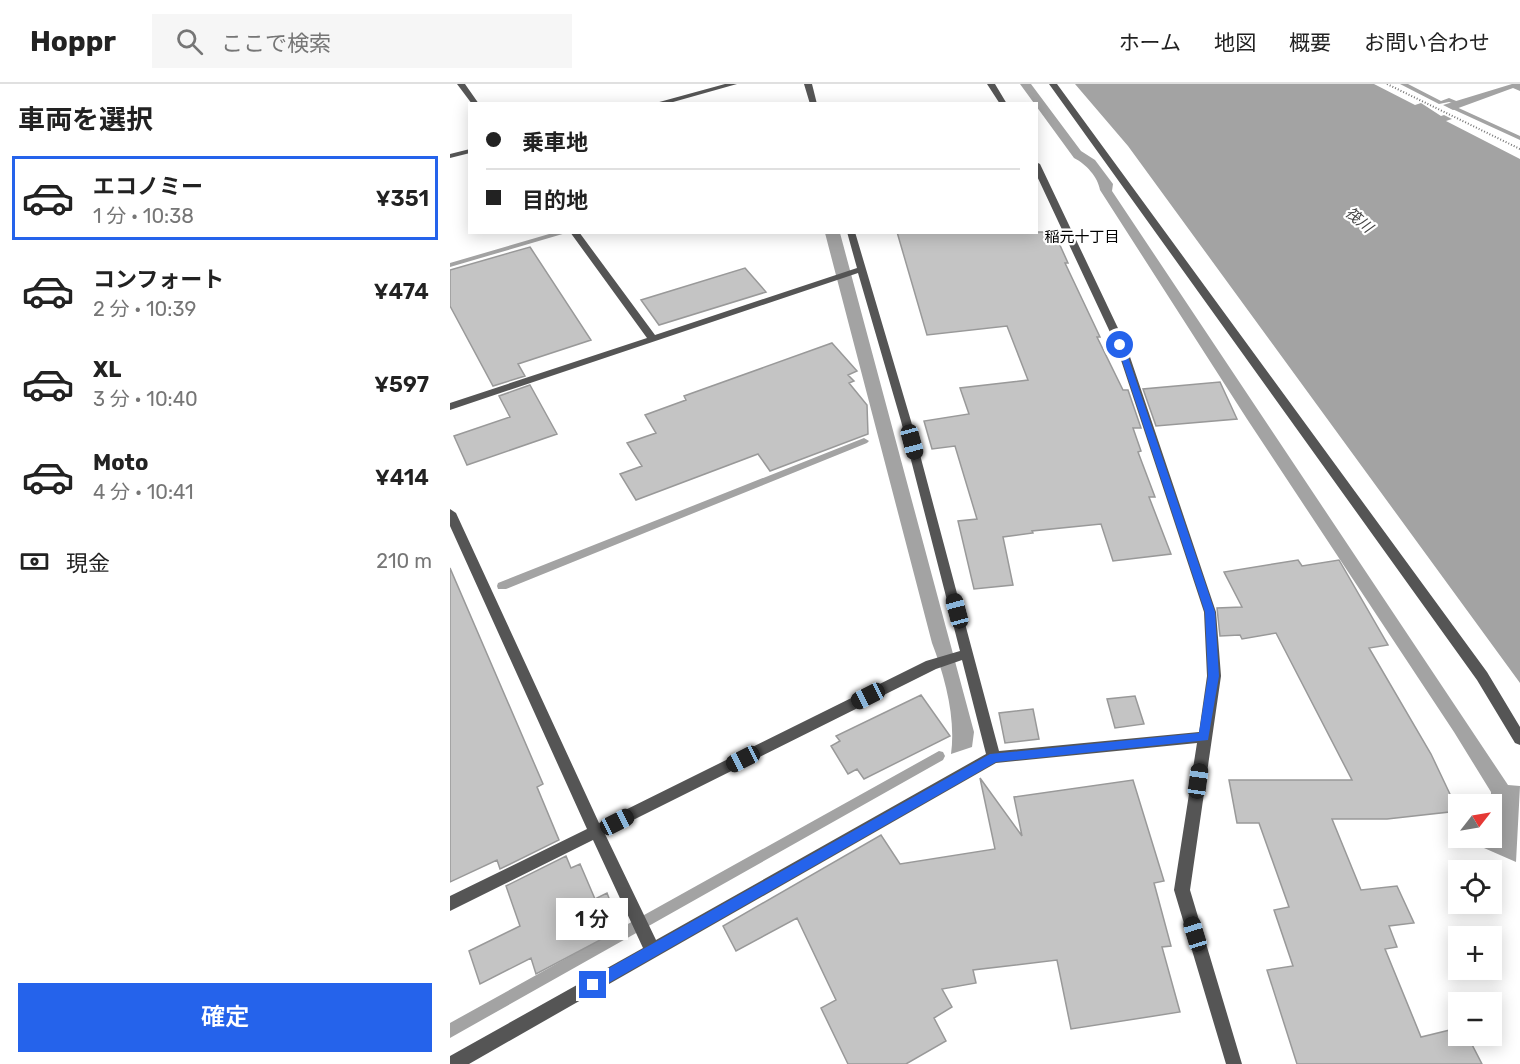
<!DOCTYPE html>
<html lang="ja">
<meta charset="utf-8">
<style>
body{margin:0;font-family:Rubik,"Noto Sans JP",sans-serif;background:#f6f6f6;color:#222;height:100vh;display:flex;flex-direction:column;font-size:22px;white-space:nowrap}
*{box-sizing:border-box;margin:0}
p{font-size:20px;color:#767676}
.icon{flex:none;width:33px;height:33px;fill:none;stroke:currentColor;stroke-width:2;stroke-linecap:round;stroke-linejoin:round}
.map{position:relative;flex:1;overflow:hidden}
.panel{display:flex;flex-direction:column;background:#fff;width:450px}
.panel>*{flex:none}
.banner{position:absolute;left:18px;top:18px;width:570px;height:132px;border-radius:0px;box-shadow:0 3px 15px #0003;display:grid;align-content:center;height:132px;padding:0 18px;background:#fff}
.needle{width:39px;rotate:59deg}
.controls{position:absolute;left:998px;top:710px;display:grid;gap:12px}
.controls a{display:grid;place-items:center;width:54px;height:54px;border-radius:0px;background:#fff;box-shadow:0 3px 15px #0003;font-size:30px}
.end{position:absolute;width:27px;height:27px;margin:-14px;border:8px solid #2563eb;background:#fff;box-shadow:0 0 0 3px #fff}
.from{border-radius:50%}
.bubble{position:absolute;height:42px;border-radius:0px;background:#fff;box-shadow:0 3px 15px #0003;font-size:20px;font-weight:600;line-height:42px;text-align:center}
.car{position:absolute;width:18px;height:36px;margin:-18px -9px;border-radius:8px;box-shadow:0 0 4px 2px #0007;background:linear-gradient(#222 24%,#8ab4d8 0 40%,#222 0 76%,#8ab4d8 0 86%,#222 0)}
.banner b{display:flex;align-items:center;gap:21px;height:57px;font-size:22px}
.banner b+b{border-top:2px solid #e0e0e0}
.banner i{width:15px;height:15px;background:#222}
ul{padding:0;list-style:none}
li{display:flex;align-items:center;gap:18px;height:84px;margin:0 12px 9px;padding:0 6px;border:3px solid transparent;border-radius:0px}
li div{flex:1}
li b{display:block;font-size:22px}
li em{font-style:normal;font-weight:600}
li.current{border-color:#2563eb}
li>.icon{width:54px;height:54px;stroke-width:1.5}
h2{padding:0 18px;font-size:27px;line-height:72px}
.pay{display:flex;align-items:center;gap:15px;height:66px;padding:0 18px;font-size:22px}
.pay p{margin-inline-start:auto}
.button{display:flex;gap:12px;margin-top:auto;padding:12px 18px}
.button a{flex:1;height:69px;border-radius:0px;background:#2563eb;color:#fff;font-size:24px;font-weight:600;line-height:69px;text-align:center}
header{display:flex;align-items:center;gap:36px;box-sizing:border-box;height:84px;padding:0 30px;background:#fff;border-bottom:2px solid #e0e0e0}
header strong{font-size:28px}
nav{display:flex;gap:33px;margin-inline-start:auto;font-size:21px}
.search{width:420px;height:54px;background:#f6f6f6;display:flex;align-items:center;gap:15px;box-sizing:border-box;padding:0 21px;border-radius:0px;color:#767676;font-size:22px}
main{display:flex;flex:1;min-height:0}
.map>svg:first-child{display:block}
.water{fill:#a3a3a3}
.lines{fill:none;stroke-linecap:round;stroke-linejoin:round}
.stream{fill:#a3a3a3;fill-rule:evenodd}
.building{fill:#c4c4c4;stroke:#999;stroke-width:1.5}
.path{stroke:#777;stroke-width:2;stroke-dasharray:1 2;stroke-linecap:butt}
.street{fill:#555;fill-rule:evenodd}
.route{fill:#2563eb}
.labels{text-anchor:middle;stroke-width:4.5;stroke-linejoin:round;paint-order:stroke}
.far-water-label{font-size:15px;font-style:italic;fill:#444;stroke:#fff}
.far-neighbourhood-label{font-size:15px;fill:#000;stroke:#fff}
</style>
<header>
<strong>Hoppr</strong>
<div class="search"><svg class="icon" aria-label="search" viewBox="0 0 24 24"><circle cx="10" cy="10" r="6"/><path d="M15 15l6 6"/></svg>ここで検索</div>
<nav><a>ホーム</a><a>地図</a><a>概要</a><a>お問い合わせ</a></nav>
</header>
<main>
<section class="panel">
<h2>車両を選択</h2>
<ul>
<li class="current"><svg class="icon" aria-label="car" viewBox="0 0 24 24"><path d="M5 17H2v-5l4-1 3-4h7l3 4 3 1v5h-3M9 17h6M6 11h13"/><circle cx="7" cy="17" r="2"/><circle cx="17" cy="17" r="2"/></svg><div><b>エコノミー</b><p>1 分 · 10:38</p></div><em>¥351</em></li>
<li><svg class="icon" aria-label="car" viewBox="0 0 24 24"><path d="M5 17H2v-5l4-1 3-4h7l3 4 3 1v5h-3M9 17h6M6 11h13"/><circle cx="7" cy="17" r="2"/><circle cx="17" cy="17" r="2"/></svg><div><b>コンフォート</b><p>2 分 · 10:39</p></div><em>¥474</em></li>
<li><svg class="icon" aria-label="car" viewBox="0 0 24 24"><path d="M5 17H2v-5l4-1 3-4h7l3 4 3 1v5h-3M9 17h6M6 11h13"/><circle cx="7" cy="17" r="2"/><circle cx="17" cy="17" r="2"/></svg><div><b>XL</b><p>3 分 · 10:40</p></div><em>¥597</em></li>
<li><svg class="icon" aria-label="car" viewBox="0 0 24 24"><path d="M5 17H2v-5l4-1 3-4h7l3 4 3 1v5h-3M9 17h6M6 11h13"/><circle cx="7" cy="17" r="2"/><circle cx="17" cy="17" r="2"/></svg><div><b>Moto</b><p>4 分 · 10:41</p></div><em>¥414</em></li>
</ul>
<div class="pay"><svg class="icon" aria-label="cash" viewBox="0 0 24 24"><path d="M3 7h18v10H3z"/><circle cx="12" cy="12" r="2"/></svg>現金<p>210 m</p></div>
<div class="button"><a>確定</a></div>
</section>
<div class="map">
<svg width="1070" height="980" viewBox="0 0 1070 980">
<rect width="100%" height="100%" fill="#fff"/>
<!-- water -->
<path class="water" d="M570 0H581L631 67 645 76 663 100 662 107 1058 701 1070 702 1066 778 1034 764 1036 753H1041V708L1004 648 797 335 650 106C648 93 636 80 624 74Z
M625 0H924L965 21 971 19 991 32 994 31 1002 35 996 37 1070 75V599L678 62Z
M1062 0H1070V7L1063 4 1003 26 993 21Z
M375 149H390L524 648 522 663 501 670C506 634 495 593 482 559Z"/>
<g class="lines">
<!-- stream -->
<path class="stream" d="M950 0H958L991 17 999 14 1011 19 1008 21 999 18 989 20Z
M998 21H1002L1070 52V56L998 23Z
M106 148 116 149 0 183V179Z
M414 354 419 357 417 359 56 505H48L47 502 48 499Z
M489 667 493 668 495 672 493 676 0 954V939Z"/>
</g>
<!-- building -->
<path class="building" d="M447 148H604L618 179H615L650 253H647L673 306H678L691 344H683L691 367 688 368 705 413H699L721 470 663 477 651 440 582 447 583 449 553 453 563 501 524 505 508 437 527 435 505 362 482 365 474 337 519 330 510 304 578 296 557 242 477 251Z
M80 163 141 256 68 280 75 292 43 302 0 222V186Z
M295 184 316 208 209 241 191 216Z
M382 259 407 287 398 291 404 297 399 299 417 321 418 350 320 387 308 370 186 416 170 390 192 382 177 359 206 349 195 331 236 316 234 312Z
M770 298 787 335 706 342 693 305Z
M80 301 107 350 17 381 4 352 60 333 49 312Z
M848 476 852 482 889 476 938 561 919 564 981 670 1008 727 937 735H882L911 806 947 802 964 839 939 842 947 863 935 865 971 953 1008 944V951H1017L1032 980H847L817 886 843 882 824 826 839 823 809 739H787L779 696H902L826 549 792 555 790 551 770 552 767 524 792 523 774 488Z
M0 484 93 700 87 703 109 756 50 785 47 776 0 798Z
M471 611 500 652 414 695 407 685 398 690 381 662 390 657 386 652Z
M685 612 694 640 665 644 657 615Z
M583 625 589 655 555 659 549 629Z
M530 694 572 752 564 713 683 696 714 797 704 799 721 862 712 863 730 928 621 945 607 876 523 886 526 899 492 905 502 923 484 934 496 957 456 980H398L371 924 386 916 347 834 286 867 273 842 431 751 450 780 545 765Z
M116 772 121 784 130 780 145 815 157 809 171 845 86 890 81 874 30 900 19 867 70 842 56 802Z"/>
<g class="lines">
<!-- path -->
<path class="path" d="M937 0 1070 65"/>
<!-- street -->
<path class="street" d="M7 0H15L29 20H22Z
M275 0H287L216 20H202Z
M354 0H362L367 20H360Z
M537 0H545L557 20H550Z
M599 0H607L1037 588 1070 643V661L1065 659 1027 596Z
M20 65V69L0 74V70Z
M586 78 590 80 676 261 766 528 771 592 740 806 792 980H776L724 806 747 659 546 679 19 980H0V972L193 864 143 756 0 827V812L137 745 0 442V425L6 429 149 739 476 577 510 567 451 337 408 189 0 326V319L197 254 120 148H129L205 251 407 184 397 148H405L461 337 549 667 749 648 757 592 754 528 666 261 586 90ZM512 576 536 670 206 856 155 750 486 585Z"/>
</g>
<!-- route -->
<path class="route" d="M670 258 674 261 765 528 769 592 758 656 546 678 148 905H138V896L540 670 749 649 758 592 755 528 667 261Z"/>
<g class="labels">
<!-- far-water labels -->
<g class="far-water-label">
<text transform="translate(909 136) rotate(40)" y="5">筏川</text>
</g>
<!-- far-neighbourhood labels -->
<g class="far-neighbourhood-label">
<text x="632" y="158">稲元十丁目</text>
</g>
</g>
</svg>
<div class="controls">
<a><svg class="needle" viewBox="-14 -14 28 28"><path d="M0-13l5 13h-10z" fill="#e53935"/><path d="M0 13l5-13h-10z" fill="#767676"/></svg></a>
<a><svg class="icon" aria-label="locate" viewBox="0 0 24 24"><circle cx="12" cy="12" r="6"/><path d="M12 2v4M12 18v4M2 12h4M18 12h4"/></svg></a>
<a>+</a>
<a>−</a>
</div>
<i class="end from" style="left:670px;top:261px"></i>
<i class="end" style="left:143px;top:901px"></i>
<div class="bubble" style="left:106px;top:814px;width:72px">1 分</div>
<i class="car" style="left:462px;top:358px;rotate:165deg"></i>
<i class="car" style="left:507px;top:527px;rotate:345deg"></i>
<i class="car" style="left:418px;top:612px;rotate:243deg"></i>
<i class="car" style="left:293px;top:675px;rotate:243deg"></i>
<i class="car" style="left:748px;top:697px;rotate:8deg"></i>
<i class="car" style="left:167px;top:738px;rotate:63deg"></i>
<i class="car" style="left:745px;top:850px;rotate:343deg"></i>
<div class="banner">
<b><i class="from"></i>乗車地</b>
<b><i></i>目的地</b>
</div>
</div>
</main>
